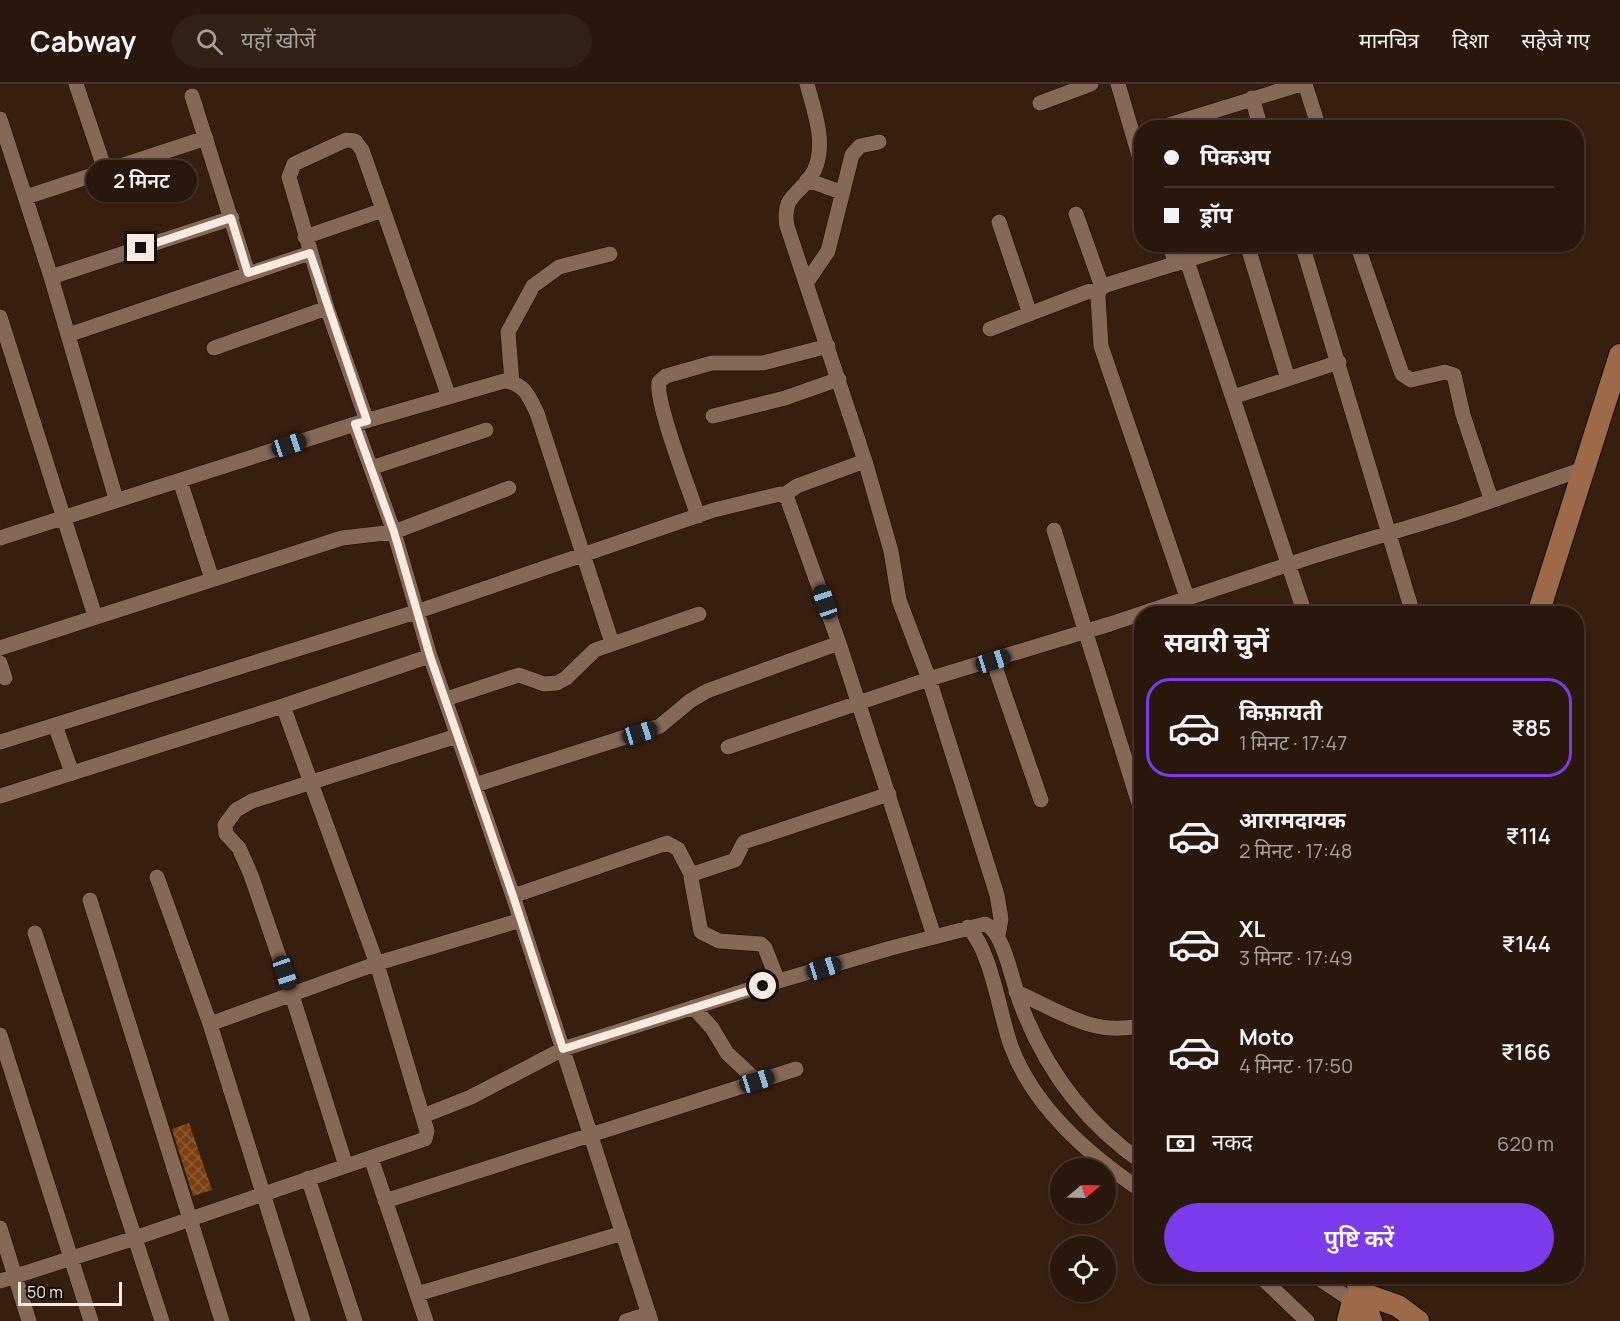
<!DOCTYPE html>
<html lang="hi">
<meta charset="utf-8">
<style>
body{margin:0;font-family:Manrope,"Noto Sans Devanagari",sans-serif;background:#312014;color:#f1f3f6;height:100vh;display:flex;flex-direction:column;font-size:22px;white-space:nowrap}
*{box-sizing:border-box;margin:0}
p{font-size:20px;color:#a59f9d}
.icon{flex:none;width:33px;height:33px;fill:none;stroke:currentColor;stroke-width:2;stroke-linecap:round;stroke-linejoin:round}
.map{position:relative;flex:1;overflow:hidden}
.sheet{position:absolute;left:1134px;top:522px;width:450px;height:678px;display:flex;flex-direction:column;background:#29170b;border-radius:24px;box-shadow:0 2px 4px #0004,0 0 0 2px #45362c}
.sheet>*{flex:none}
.banner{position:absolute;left:1134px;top:36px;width:450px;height:132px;border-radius:24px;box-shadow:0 2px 4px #0004,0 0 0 2px #45362c;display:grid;align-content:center;height:132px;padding:0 30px;background:#29170b}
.needle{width:39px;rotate:71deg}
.buttons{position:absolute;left:1050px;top:1074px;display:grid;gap:12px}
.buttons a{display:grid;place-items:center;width:66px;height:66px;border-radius:50%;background:#29170b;box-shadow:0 2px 4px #0004,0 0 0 2px #45362c;font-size:30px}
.scale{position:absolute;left:18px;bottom:15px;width:104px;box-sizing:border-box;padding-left:6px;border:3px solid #fbeae0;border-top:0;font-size:16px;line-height:21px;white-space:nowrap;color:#fbeae0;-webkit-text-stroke:4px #170c06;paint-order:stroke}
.end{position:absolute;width:27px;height:27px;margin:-14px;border:8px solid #fbeae0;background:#111;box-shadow:0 0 0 3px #111}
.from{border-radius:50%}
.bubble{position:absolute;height:42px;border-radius:21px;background:#29170b;box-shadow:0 2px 4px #0004,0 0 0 2px #45362c;font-size:20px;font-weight:600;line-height:42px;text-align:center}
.car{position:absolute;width:18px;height:36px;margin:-18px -9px;border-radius:8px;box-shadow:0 0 4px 2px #0007;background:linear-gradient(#222 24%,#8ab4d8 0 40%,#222 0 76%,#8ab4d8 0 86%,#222 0)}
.banner b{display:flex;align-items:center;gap:21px;height:57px;font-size:22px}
.banner b+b{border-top:2px solid #45362c}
.banner i{width:15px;height:15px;background:#f1f3f6}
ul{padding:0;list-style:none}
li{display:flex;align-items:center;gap:18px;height:99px;margin:0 12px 9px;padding:0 18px;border:3px solid transparent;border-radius:24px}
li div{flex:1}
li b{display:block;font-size:22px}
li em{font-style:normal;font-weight:600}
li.current{border-color:#7c3aed}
li>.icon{width:54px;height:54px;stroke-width:1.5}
h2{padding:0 30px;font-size:27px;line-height:72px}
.pay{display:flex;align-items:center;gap:15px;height:66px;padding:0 30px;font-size:22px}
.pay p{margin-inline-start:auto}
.action{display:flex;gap:12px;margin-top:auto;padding:12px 30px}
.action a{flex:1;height:69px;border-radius:36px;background:#7c3aed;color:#fff;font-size:24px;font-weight:600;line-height:69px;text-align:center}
header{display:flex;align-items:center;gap:36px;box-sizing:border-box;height:84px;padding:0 30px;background:#29170b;border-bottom:2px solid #45362c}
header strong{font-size:28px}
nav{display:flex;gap:33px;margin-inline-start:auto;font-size:21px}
.search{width:420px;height:54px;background:#312014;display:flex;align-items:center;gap:15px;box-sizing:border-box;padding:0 21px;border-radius:33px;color:#a59f9d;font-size:22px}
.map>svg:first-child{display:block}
.building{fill:url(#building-cross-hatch)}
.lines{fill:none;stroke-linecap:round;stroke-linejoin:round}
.street-casing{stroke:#1e0700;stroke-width:16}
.secondary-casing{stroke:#1e0700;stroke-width:24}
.street{stroke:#866857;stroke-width:15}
.secondary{stroke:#9c6a48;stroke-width:22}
.route{stroke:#fbeae0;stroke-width:8}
</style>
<header>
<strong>Cabway</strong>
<div class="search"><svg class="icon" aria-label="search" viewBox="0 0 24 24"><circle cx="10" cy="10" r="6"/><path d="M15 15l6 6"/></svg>यहाँ खोजें</div>
<nav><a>मानचित्र</a><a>दिशा</a><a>सहेजे गए</a></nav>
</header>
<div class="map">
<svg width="1620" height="1237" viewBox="0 0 1620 1237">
<defs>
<pattern id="building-cross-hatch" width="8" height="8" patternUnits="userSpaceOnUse" patternTransform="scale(1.5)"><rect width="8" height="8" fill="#7b3f12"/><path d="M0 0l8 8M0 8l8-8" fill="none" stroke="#8f5b34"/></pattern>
</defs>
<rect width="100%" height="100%" fill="#371f0f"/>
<!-- building -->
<path class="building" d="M189 1039 212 1106 193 1112 172 1045Z"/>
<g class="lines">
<defs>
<path id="street" d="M76 0 105 86
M807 0C814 27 827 59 814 87 803 110 781 109 787 142L865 377 891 467 899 516 929 595 997 811 1001 835 998 852
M1118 0 1142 82
M1305 0 1319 44
M192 12 248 189
M1252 14 1261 44
M1040 19 1091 0
M0 35 51 193 116 415
M1159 44 1301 0
M807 96 841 108
M26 113 206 54
M1076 130 1102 203
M999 138 1030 230
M305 153 383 126
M1169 160 1176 180
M1247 160 1288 295
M1302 160 1413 530
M1357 160 1402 290 1411 296 1445 288 1454 291 1463 331 1491 415
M1187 177 1305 530
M51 193 232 134
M807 198 828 167 852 71 860 62 879 58
M0 233 95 532
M990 245 1087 208 1099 206
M68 251 310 169
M214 264 327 224
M512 298 508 248 533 202 559 183 610 170
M1233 313 1339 278
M713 332 785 314 839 295
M367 337 327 224 289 93 294 80 346 56 355 57 362 66 449 313
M355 340 394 448 430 572 513 812 651 1237
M371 384 486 346
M180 397 212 495
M784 411 797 402 865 377
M698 432C690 407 655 319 659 298L666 292 712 279H763L828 262
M1054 446 1140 723
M0 454 355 340 504 297C524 299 529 312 537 329L612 559
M1187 513 1101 262 1098 213 1099 206 1106 201 1239 160
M0 564 342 454 394 448 509 404
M993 577 1041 716
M0 579 5 594
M446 615 519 591 544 600 557 599 566 594 595 566 699 530
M55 641 72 689
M0 658 416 528 714 426 780 410 787 414 839 559 934 852
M728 663 929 595 1110 540 1317 471 1456 429 1583 385
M475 701 660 642 690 617 707 607 839 559
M0 712 283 622 430 572
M157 793 210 940 303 1237
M513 812 667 759 678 765 692 792
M90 816 222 1237
M968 843C992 868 999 929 1011 962 1034 1024 1089 1071 1142 1107
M35 849 162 1237
M778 897 765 864 761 860 719 857 701 848 691 794 696 789 735 776 744 758 889 710
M1016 908C1058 926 1094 954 1142 941
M693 923 712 944 727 969 757 997
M210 940 378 879 521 836
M0 951 91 1237
M423 1032 471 1013 563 965 748 906 891 864 985 840C1004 847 1013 901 1021 921 1045 984 1085 1039 1142 1078
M371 1074 426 1237
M346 1082 291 908 251 791 239 764 226 750 225 741 236 726 252 717 457 652
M308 1094 355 1237
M385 1117 796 985
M0 1144 29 1237
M1260 1192 1307 1237
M1315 1192 1353 1217
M0 1197 135 1154 425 1055 427 1047 377 880 283 622
M417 1210 623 1149
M626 1237 649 1230"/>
<path id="secondary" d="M1538 530 1620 271
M1355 1192 1371 1237
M1348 1237 1353 1217 1367 1211 1398 1222 1418 1237"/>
</defs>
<!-- street casing -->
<use href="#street" class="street-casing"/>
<!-- secondary casing -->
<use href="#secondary" class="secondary-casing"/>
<!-- street -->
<use href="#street" class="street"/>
<!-- secondary -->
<use href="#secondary" class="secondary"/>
</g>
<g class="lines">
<!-- route -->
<path class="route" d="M141 164 231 134 248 189 310 169 367 337 355 340 394 448 430 572 513 812 563 965 763 902"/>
</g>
</svg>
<div class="buttons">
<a><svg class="needle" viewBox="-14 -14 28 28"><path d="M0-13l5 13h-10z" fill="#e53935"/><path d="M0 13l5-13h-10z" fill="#a59f9d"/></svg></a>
<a><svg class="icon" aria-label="locate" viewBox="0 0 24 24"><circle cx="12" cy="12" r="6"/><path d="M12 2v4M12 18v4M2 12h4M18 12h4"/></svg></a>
</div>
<div class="scale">50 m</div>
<i class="end from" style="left:763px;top:902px"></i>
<i class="end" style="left:141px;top:164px"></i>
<div class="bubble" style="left:86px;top:76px;width:111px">2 मिनट</div>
<i class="car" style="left:289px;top:361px;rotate:72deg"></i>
<i class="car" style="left:825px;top:518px;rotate:341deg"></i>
<i class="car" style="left:993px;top:577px;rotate:73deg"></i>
<i class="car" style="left:640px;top:649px;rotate:73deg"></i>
<i class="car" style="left:824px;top:884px;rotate:73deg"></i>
<i class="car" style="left:285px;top:889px;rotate:161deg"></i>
<i class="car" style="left:757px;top:997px;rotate:73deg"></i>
<div class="banner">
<b><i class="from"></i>पिकअप</b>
<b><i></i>ड्रॉप</b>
</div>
<section class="sheet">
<h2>सवारी चुनें</h2>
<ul>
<li class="current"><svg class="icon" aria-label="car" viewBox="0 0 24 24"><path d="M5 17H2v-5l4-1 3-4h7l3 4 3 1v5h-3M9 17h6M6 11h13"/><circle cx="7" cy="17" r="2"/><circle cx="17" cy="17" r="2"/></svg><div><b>किफ़ायती</b><p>1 मिनट · 17:47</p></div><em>₹85</em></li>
<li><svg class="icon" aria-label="car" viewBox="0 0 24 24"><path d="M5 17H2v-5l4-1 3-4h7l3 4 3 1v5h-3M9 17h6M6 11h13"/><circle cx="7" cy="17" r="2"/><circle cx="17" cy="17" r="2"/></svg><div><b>आरामदायक</b><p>2 मिनट · 17:48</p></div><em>₹114</em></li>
<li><svg class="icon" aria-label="car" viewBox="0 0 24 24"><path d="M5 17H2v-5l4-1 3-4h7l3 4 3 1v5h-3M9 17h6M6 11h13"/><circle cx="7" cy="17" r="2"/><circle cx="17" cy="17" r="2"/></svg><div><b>XL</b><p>3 मिनट · 17:49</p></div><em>₹144</em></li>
<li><svg class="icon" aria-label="car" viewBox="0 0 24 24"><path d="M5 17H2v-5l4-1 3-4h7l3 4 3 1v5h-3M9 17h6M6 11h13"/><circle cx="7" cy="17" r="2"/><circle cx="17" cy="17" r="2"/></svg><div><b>Moto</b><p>4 मिनट · 17:50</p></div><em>₹166</em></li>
</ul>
<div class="pay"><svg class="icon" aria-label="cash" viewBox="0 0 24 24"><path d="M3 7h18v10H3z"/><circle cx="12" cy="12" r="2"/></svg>नकद<p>620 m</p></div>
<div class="action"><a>पुष्टि करें</a></div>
</section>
</div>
